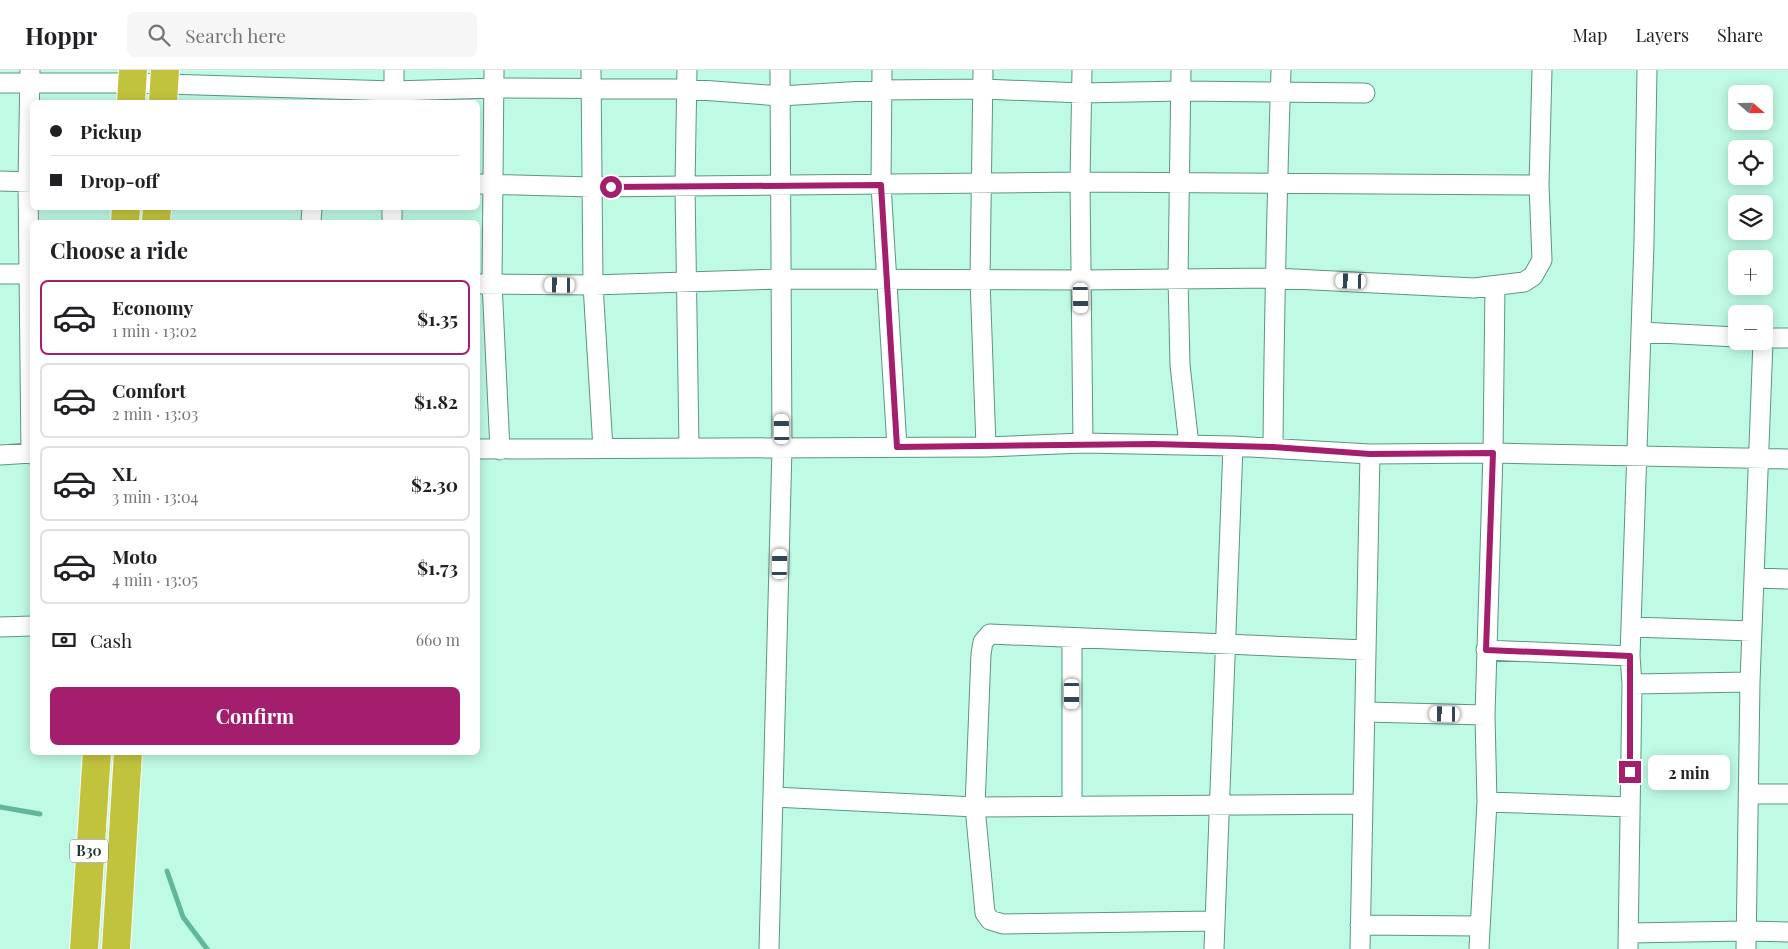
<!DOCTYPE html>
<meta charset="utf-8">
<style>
body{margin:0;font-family:"Playfair Display",serif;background:#f6f6f6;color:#202124;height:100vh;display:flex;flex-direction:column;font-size:19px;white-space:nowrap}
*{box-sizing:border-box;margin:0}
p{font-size:16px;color:#757577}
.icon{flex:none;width:28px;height:28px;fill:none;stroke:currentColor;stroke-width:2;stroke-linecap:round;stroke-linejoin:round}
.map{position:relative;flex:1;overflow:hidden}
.panel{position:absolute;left:30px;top:150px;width:450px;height:535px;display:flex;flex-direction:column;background:#fff;border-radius:8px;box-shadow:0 2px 12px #0003}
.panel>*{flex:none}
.guide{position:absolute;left:30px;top:30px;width:450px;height:110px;border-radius:8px;box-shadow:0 2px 12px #0003;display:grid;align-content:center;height:110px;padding:0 20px;background:#fff}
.needle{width:32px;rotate:110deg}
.controls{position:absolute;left:1728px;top:15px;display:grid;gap:10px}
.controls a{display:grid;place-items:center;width:45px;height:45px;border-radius:8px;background:#fff;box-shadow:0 2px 12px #0003;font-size:25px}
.end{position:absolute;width:22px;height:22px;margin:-11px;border:6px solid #a31f6d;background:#fff;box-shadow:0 0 0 2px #fff}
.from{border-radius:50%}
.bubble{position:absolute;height:35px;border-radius:8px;background:#fff;box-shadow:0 2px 12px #0003;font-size:16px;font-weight:700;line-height:35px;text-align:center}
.car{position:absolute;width:15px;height:30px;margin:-15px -8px;border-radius:6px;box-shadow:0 0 4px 1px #0007;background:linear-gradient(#fff 24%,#345 0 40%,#fff 0 76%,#345 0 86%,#fff 0)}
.guide b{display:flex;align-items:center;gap:18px;height:48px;font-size:19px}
.guide b+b{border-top:1px solid #e0e0e0}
.guide i{width:12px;height:12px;background:#202124}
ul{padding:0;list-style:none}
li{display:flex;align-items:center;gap:15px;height:75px;margin:0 10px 8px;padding:0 10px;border:2px solid #e0e0e0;border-radius:8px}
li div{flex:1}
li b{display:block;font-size:19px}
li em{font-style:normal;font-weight:700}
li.selected{border-color:#a31f6d}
li>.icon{width:45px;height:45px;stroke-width:1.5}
h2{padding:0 20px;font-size:22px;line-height:60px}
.pay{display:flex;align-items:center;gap:12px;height:55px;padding:0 20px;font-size:19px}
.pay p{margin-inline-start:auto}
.button{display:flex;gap:10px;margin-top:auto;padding:10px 20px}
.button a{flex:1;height:58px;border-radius:8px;background:#a31f6d;color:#fff;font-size:20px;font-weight:700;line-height:58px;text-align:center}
header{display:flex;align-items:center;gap:30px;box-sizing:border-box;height:70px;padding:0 25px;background:#fff;border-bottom:1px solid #e0e0e0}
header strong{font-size:24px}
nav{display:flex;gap:28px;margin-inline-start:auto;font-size:18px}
.search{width:350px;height:45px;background:#f6f6f6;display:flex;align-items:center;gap:12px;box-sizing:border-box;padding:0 18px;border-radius:8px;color:#757577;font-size:19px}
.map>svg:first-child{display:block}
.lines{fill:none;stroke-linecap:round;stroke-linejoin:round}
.stream{stroke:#60b79a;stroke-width:5}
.minor-casing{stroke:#5d9682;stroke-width:21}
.highway-casing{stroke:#fff;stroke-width:30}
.minor{stroke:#fff;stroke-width:19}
.highway{stroke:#c2c33d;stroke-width:28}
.route{stroke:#a31f6d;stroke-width:6}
.labels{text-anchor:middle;stroke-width:4;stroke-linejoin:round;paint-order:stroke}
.shield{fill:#fff;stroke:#63746d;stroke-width:1}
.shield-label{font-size:14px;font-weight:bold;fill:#20382f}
</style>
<header>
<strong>Hoppr</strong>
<div class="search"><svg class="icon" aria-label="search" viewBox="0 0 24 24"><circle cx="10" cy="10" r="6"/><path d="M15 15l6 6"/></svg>Search here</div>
<nav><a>Map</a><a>Layers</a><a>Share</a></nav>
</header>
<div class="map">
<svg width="1788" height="879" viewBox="0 0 1788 879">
<rect width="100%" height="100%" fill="#befae4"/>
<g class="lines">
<!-- stream -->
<path class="stream" d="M0 737 40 744
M167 801 183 847 207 879"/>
<defs>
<path id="minor" d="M30 0 28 112 31 384
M494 0 492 213 500 380
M591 0 593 215 603 379
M687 0 685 116 689 377
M882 0 881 115 897 377
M983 0 980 209 986 377
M1082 0 1080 112 1083 373
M1181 0 1178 208 1180 295 1189 375
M0 13H133L394 21 495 18 687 19 780 26 882 20 983 19 1082 23 1181 21 1365 23
M394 32V0
M0 111 32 112
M478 114 592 117 1080 112 1539 115
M392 138V152
M311 152 312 138
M0 204H32
M478 214 593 215 780 209 1081 210 1274 208 1474 218 1524 212 1533 206 1542 190 1539 115 1542 0
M1641 262 1736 267
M1764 268H1788
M1273 377C1274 252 1277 126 1281 0
M478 379 986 377 1083 373 1233 376 1370 384 1493 383 1788 389
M0 385 32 383
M1755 508 1788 509
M0 557 32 556
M1632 557 1752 561
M1486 580 1630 586
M1632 614 1750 612
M1366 642 1485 645
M1750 724H1788
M774 727 975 737 1361 734
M1487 732 1630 737
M1072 736V568
M1214 851 1003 854 990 850 985 843 975 737 981 584 983 572 990 564 1365 580
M1360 855 1479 856
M1629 863 1747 861 1788 862
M769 879 782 378 780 0
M1214 879 1233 376
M1360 879 1370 384
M1479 879 1487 732 1485 645 1493 383 1495 216
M1628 879 1632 614 1630 586 1644 173 1647 0
M1746 879 1750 612 1763 271"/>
<path id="highway" d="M131 32 133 0
M163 32 165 0
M125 152 126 138
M156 152 157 138
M84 879 97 682
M116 879 128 682"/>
</defs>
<!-- minor casing -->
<use href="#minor" class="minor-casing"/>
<!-- highway casing -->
<use href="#highway" class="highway-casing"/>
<!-- minor -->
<use href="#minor" class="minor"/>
<!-- highway -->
<use href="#highway" class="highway"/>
</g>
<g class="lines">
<!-- route -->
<path class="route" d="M611 117 881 115 897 377 1153 374 1273 377 1370 384 1493 383 1486 580 1630 586V702"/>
</g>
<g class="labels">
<!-- shield labels -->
<rect class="shield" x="70" y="769.5" width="38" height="23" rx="4"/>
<g class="shield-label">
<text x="89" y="786">B30</text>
</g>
</g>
</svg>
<div class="controls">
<a><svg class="needle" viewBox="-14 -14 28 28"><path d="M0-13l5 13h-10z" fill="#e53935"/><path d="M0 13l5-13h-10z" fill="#757577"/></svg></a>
<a><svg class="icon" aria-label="locate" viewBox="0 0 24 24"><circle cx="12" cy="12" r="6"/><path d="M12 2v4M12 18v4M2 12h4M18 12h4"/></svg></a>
<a><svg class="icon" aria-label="layers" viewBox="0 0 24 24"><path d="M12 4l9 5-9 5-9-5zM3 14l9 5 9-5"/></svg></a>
<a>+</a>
<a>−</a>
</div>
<i class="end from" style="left:611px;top:117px"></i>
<i class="end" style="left:1630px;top:702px"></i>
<div class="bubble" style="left:1648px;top:685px;width:82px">2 min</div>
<i class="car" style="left:1351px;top:211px;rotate:272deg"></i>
<i class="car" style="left:560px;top:215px;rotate:271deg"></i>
<i class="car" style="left:1081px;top:228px;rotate:179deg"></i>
<i class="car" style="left:782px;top:359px;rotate:359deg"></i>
<i class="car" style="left:780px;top:494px;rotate:1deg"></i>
<i class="car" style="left:1072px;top:624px;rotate:180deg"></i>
<i class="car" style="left:1445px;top:644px;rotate:271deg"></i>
<div class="guide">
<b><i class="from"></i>Pickup</b>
<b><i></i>Drop-off</b>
</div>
<section class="panel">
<h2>Choose a ride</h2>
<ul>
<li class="selected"><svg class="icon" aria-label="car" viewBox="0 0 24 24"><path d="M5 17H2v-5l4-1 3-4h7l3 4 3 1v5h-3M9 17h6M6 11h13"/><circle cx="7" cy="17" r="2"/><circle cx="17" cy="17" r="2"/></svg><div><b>Economy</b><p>1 min · 13:02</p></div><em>$1.35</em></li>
<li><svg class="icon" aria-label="car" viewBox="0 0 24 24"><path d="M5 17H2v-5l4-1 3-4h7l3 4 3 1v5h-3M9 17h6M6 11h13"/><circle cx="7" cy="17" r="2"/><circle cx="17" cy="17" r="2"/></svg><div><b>Comfort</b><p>2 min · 13:03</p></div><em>$1.82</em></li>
<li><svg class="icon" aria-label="car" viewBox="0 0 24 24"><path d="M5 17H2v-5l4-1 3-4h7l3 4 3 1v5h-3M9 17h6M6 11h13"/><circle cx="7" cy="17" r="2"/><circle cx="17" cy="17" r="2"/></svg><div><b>XL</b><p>3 min · 13:04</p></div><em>$2.30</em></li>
<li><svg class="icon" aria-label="car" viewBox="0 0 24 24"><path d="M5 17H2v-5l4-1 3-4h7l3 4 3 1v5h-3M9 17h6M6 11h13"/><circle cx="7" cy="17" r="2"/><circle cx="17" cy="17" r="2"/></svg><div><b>Moto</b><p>4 min · 13:05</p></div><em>$1.73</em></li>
</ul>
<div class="pay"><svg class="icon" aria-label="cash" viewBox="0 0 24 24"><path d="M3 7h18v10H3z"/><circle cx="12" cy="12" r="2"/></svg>Cash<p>660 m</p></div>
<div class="button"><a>Confirm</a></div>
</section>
</div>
